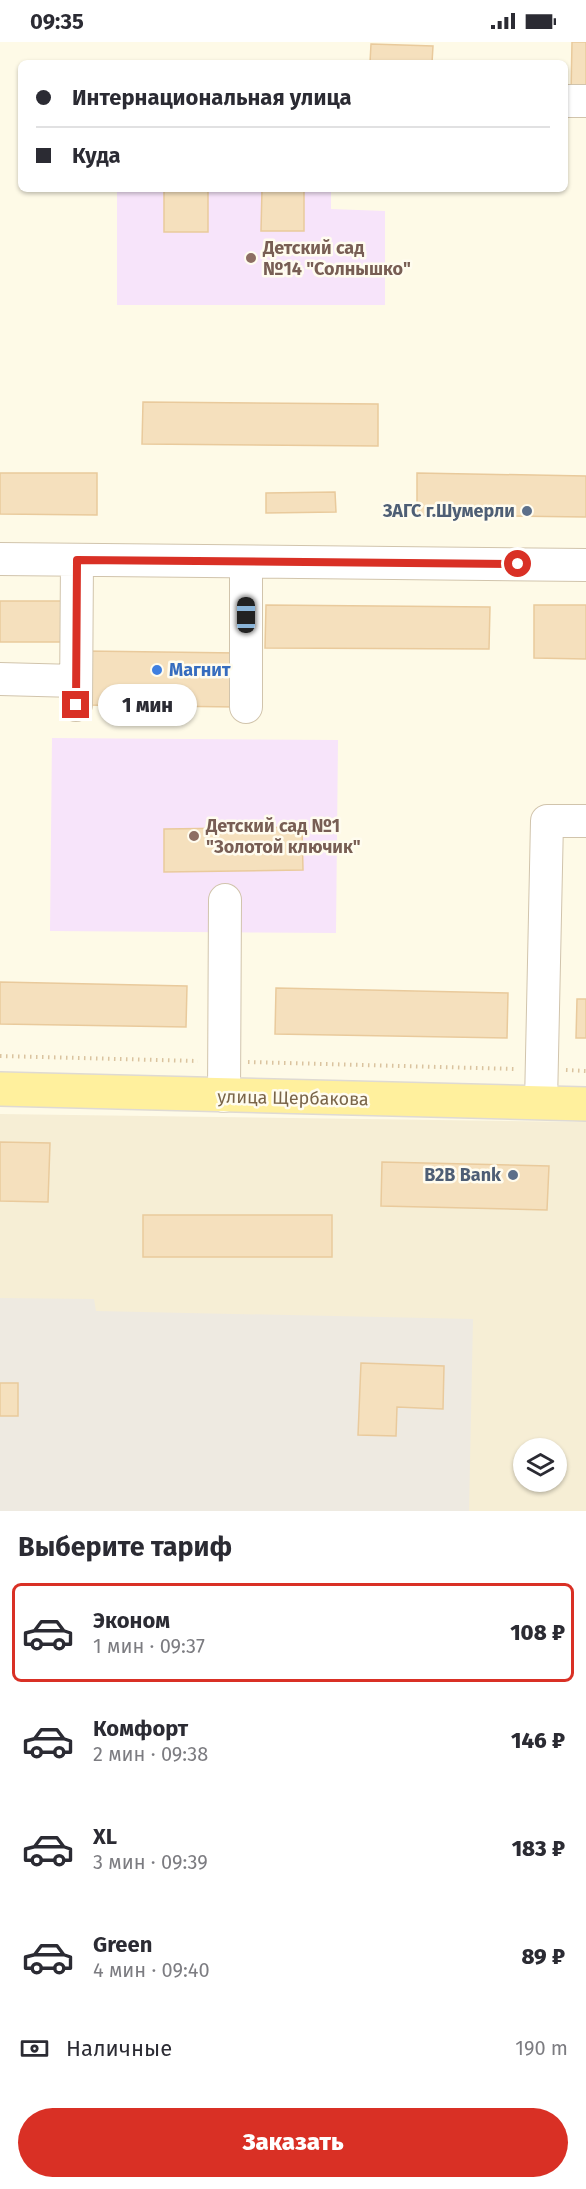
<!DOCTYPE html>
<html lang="ru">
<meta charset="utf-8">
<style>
body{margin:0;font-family:"Fira Sans",sans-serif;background:#f7f7f7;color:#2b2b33;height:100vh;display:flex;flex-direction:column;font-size:22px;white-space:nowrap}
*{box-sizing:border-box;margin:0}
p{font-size:20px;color:#7c7c81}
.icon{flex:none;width:33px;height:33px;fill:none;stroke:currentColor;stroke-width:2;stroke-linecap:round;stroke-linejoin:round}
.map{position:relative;height:1469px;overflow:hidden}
.drawer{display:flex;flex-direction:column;background:#fff;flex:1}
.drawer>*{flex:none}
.guide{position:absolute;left:18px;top:18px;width:550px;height:132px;border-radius:9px;box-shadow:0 2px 4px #0004;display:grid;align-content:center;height:132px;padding:0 18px;background:#fff}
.tools{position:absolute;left:513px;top:1396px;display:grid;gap:12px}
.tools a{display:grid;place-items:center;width:54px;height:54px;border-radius:50%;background:#fff;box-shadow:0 2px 4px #0004;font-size:30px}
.end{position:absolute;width:27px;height:27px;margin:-14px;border:8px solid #d93025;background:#fff;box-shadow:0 0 0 3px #fff}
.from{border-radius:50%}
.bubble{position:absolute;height:42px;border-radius:21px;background:#fff;box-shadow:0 2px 4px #0004;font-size:20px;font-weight:800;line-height:42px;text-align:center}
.car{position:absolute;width:18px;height:36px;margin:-18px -9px;border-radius:8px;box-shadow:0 0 4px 2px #0007;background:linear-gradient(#222 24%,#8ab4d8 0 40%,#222 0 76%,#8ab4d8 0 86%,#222 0)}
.guide b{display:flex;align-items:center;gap:21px;height:57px;font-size:22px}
.guide b+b{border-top:2px solid #e1e1e2}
.guide i{width:15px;height:15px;background:#2b2b33}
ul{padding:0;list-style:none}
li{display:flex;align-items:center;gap:18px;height:99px;margin:0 12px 9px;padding:0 6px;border:3px solid transparent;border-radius:9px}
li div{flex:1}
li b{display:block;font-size:22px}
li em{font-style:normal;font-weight:800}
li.on{border-color:#d93025}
li>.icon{width:54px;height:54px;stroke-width:1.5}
h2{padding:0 18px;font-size:27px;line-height:72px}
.pay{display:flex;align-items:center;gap:15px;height:66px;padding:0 18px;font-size:22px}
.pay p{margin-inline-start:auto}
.action{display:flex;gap:12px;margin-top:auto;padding:12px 18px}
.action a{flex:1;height:69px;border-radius:36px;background:#d93025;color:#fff;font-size:24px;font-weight:800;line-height:69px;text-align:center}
.status{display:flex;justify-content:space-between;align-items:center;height:42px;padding:0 30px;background:#fff;direction:ltr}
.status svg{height:16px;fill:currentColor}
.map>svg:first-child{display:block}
.residential{fill:#f6eed5;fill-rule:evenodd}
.industrial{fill:#eeeae1}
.education{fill:#f7e4fa}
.building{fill:#f5e0bd;stroke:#e9ca9c;stroke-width:1.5}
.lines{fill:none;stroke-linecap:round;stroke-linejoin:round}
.minor-casing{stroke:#d1c4ac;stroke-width:34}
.major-casing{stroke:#dfdad3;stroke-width:36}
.path{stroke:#dac39f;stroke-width:4;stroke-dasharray:1.5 4.5;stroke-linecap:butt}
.minor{stroke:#fff;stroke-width:32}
.major{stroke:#fff09d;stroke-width:33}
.route{stroke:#d93025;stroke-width:8}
.education-dot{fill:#8d6e63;stroke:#fffcef;stroke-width:2}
.service-dot{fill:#5c6f8a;stroke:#fffcef;stroke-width:2}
.shop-dot{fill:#3f7fe0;stroke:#fffcef;stroke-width:2}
.labels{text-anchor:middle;stroke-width:5;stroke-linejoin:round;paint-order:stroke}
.education-label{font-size:18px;font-weight:bold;fill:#785e54;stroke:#fffcef;text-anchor:start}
.service-label{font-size:18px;font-weight:bold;fill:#4e5e75;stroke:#fffcef;text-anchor:end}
.shop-label{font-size:18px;font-weight:bold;fill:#366cbe;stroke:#fffcef;text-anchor:start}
.street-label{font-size:18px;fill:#7a6549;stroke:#fffcef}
</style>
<div class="status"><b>09:35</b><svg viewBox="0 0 49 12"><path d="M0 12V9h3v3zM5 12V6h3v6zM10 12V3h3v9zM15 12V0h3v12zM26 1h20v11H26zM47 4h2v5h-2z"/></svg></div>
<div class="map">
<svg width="586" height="1469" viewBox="0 0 586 1469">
<rect width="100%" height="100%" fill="#fefae7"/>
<!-- residential -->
<path class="residential" d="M0 1072 586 1080V1469H0ZM524 1407H556V1440H524Z"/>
<!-- industrial -->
<path class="industrial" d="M0 1256 94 1257 96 1269 473 1277 469 1469H0Z"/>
<!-- education -->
<path class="education" d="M117 147H331V167L385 169V263H117Z
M52 696 338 698 336 891 50 889Z"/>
<!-- building -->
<path class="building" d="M572 0H586V52H571Z
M371 2 433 4 432 21H370Z
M164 147H208V190H164Z
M262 147H304V189H261Z
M143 360 378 362V404L142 402Z
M0 431H97V473L0 472Z
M417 431 586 434V475L417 473Z
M335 450 336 470 266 471V451Z
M0 559H74V600H0Z
M266 563 490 565 489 607 265 606Z
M534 563H586V617L534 616Z
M86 609 237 611 236 665 86 663Z
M302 785 303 828 164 830V787Z
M0 940 187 944 186 985 0 982Z
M276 946 508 951 507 996 275 992Z
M577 957H586V996H576Z
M0 1100 50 1101 48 1160 0 1159Z
M382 1120 549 1124 547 1168 381 1164Z
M143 1173H332V1215H143Z
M361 1321 444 1324 443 1367 397 1365 396 1394 358 1393Z
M0 1341H18V1374H0Z"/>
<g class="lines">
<defs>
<path id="minor" d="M566 59H586
M0 517 586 523
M246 520V665
M0 637 76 639
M76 663 77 518
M224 1054 225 858
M541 1061 547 779H586"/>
<path id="major" d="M0 1047 586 1062"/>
</defs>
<!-- minor casing -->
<use href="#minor" class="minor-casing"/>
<!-- major casing -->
<use href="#major" class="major-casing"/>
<!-- path -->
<path class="path" d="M0 1014 198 1019
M248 1020 516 1027
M566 1028 586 1029"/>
<!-- minor -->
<use href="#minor" class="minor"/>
<!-- major -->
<use href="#major" class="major"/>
</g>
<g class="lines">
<!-- route -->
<path class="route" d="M76 663 77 518 518 522"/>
</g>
<!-- markers -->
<g class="education-dot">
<circle cx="251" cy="216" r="6"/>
<circle cx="194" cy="794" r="6"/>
</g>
<g class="service-dot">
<circle cx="527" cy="469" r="6"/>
<circle cx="513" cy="1133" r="6"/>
</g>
<circle class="shop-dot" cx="157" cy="628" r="6"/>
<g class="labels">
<!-- education labels -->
<g class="education-label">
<text x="263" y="212">Детский сад<tspan x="263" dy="21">№14 "Солнышко"</tspan></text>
<text x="206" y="790">Детский сад №1<tspan x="206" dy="21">"Золотой ключик"</tspan></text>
</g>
<!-- service labels -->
<g class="service-label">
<text x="515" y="475">ЗАГС г.Шумерли</text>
<text x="501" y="1139">B2B Bank</text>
</g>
<!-- shop labels -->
<g class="shop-label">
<text x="169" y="634">Магнит</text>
</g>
<!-- street labels -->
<g class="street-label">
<text transform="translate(293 1056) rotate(1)" y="6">улица Щербакова</text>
</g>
</g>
</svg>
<div class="tools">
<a><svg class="icon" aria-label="layers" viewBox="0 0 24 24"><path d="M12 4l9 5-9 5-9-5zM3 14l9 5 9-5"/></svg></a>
</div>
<i class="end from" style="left:518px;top:522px"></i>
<i class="end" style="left:76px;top:663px"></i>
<div class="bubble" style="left:98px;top:642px;width:99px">1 мин</div>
<i class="car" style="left:246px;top:573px;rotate:0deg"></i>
<div class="guide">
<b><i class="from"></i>Интернациональная улица</b>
<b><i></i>Куда</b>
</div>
</div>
<section class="drawer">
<h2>Выберите тариф</h2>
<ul>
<li class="on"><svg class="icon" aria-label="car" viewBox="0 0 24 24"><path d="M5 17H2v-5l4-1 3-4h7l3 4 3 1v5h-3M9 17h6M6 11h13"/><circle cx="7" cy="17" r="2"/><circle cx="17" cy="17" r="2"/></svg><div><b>Эконом</b><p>1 мин · 09:37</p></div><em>108 ₽</em></li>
<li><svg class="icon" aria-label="car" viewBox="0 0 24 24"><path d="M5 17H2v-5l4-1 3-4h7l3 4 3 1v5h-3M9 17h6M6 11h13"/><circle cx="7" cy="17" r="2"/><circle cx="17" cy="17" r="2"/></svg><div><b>Комфорт</b><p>2 мин · 09:38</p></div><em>146 ₽</em></li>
<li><svg class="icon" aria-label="car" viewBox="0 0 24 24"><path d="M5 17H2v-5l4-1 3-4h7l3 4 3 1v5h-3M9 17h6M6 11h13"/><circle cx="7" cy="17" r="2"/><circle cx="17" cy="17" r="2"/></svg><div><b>XL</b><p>3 мин · 09:39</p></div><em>183 ₽</em></li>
<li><svg class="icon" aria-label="car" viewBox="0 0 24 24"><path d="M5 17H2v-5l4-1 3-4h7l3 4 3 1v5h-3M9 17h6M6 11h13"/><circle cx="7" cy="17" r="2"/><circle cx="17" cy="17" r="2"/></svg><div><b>Green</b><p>4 мин · 09:40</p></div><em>89 ₽</em></li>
</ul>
<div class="pay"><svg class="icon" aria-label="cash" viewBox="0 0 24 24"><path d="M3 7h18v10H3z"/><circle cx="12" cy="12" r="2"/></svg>Наличные<p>190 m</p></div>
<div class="action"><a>Заказать</a></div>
</section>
